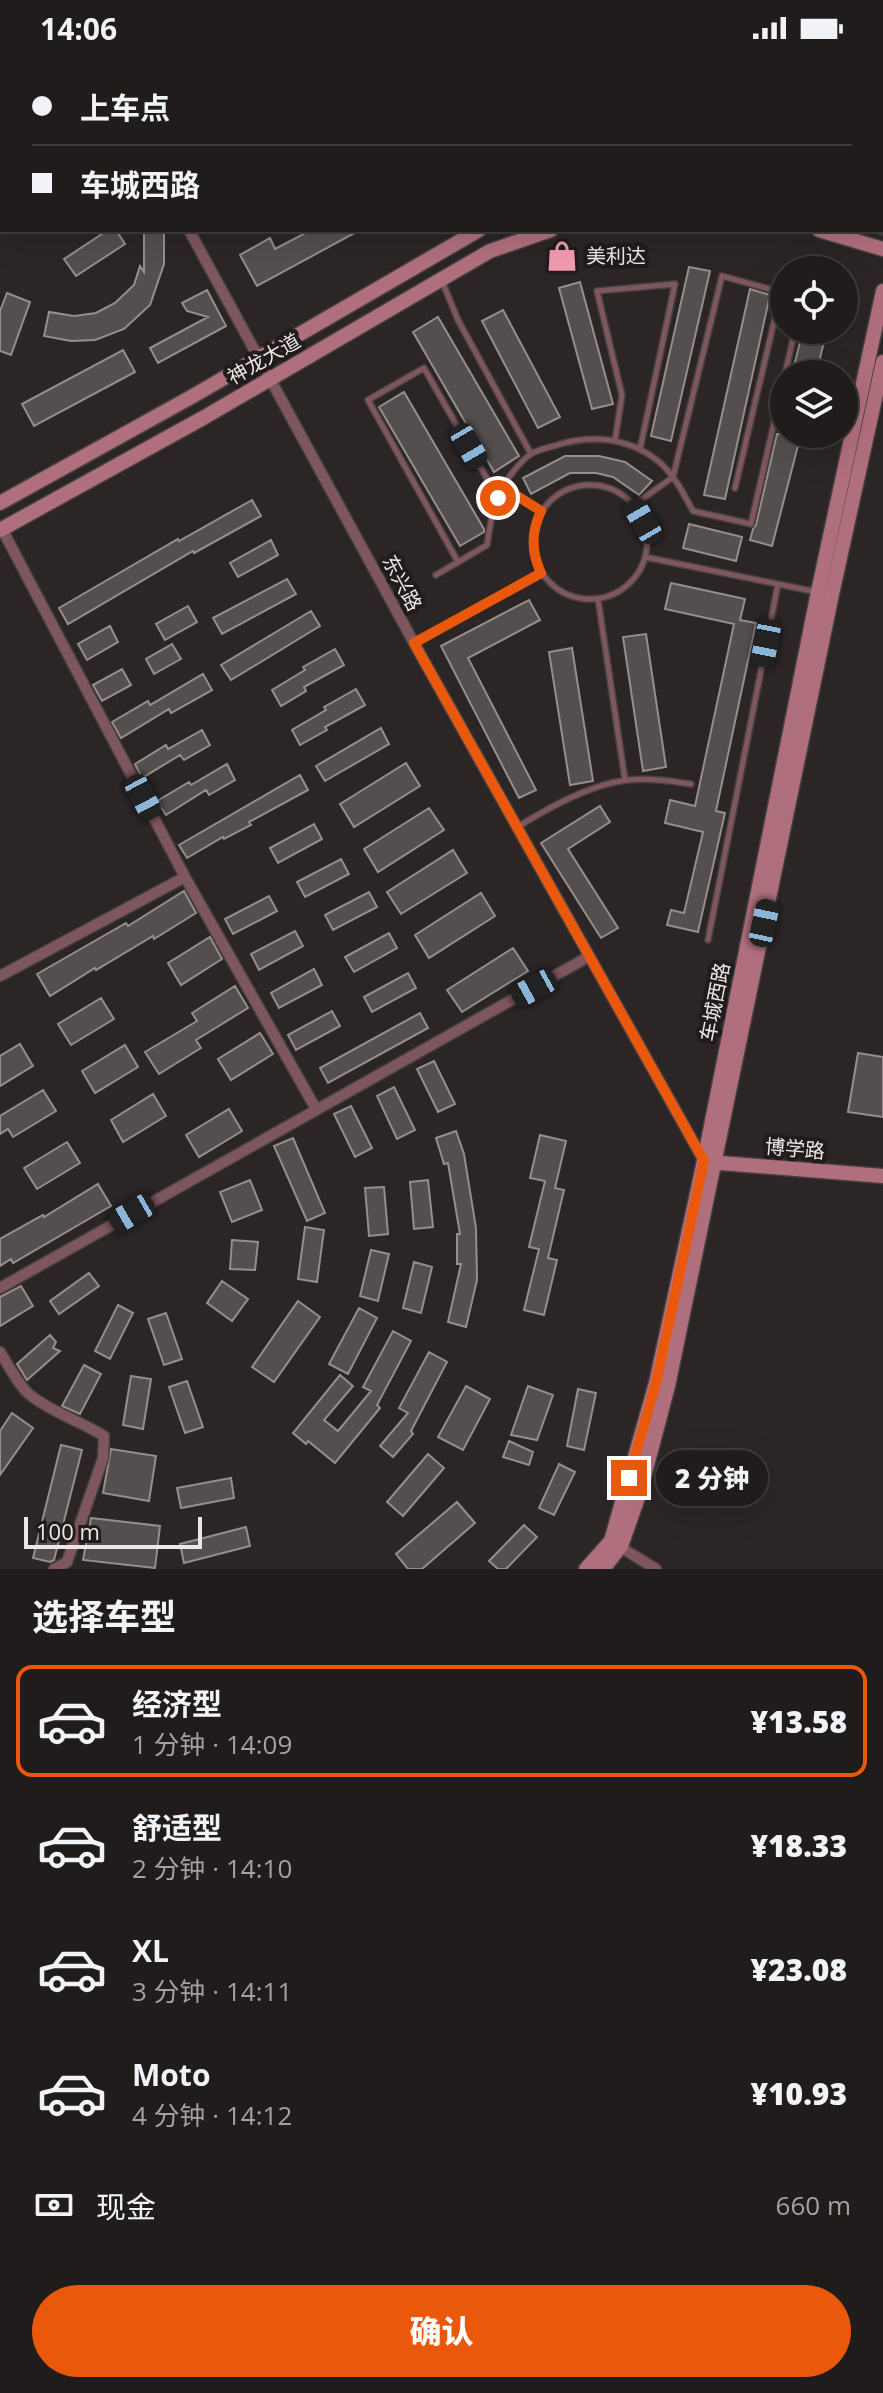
<!DOCTYPE html>
<html lang="zh">
<meta charset="utf-8">
<style>
body{margin:0;font-family:"Open Sans","Noto Sans SC",sans-serif;background:#282525;color:#f1f3f6;height:100vh;display:flex;flex-direction:column;font-size:30px;white-space:nowrap}
*{box-sizing:border-box;margin:0}
p{font-size:26px;color:#a2a1a3}
.icon{flex:none;width:44px;height:44px;fill:none;stroke:currentColor;stroke-width:2;stroke-linecap:round;stroke-linejoin:round}
.map{position:relative;height:1513px;overflow:hidden}
.side{display:flex;flex-direction:column;background:#201c1c;flex:1}
.side>*{flex:none}
.hud{position:absolute;left:0px;top:0px;width:884px;height:176px;box-shadow:0 8px 32px #0002,0 0 0 2px #3d3a3b;display:grid;align-content:center;height:176px;padding:0 32px;background:#201c1c}
.controls{position:absolute;left:770px;top:200px;display:grid;gap:16px}
.controls a{display:grid;place-items:center;width:88px;height:88px;border-radius:50%;background:#201c1c;box-shadow:0 8px 32px #0002,0 0 0 2px #3d3a3b;font-size:40px}
.scale{position:absolute;left:24px;bottom:20px;width:178px;box-sizing:border-box;padding-left:8px;border:4px solid #ebe7e8;border-top:0;font-size:22px;line-height:28px;white-space:nowrap;color:#ebe7e8;-webkit-text-stroke:6px #211b1c;paint-order:stroke}
.end{position:absolute;width:36px;height:36px;margin:-18px;border:10px solid #ea580c;background:#fff;box-shadow:0 0 0 4px #fff}
.from{border-radius:50%}
.bubble{position:absolute;height:56px;border-radius:28px;background:#201c1c;box-shadow:0 8px 32px #0002,0 0 0 2px #3d3a3b;font-size:26px;font-weight:800;line-height:56px;text-align:center}
.car{position:absolute;width:24px;height:48px;margin:-24px -12px;border-radius:10px;box-shadow:0 0 6px 2px #0007;background:linear-gradient(#222 24%,#8ab4d8 0 40%,#222 0 76%,#8ab4d8 0 86%,#222 0)}
.hud b{display:flex;align-items:center;gap:28px;height:76px;font-size:30px}
.hud b+b{border-top:2px solid #3d3a3b}
.hud i{width:20px;height:20px;background:#f1f3f6}
ul{padding:0;list-style:none}
li{display:flex;align-items:center;gap:24px;height:112px;margin:0 16px 12px;padding:0 16px;border:4px solid transparent;border-radius:16px}
li div{flex:1}
li b{display:block;font-size:30px}
li em{font-style:normal;font-weight:800}
li.active{border-color:#ea580c}
li>.icon{width:72px;height:72px;stroke-width:1.5}
h2{padding:0 32px;font-size:36px;line-height:96px}
.pay{display:flex;align-items:center;gap:20px;height:88px;padding:0 32px;font-size:30px}
.pay p{margin-inline-start:auto}
.action{display:flex;gap:16px;margin-top:auto;padding:16px 32px}
.action a{flex:1;height:92px;border-radius:48px;background:#ea580c;color:#fff;font-size:32px;font-weight:800;line-height:92px;text-align:center}
.status{display:flex;justify-content:space-between;align-items:center;height:56px;padding:0 40px;background:#201c1c;direction:ltr}
.status svg{height:22px;fill:currentColor}
.map>svg:first-child{display:block}
.building{fill:#544e4f;stroke:#958d8e;stroke-width:2}
.lines{fill:none;stroke-linecap:round;stroke-linejoin:round}
.lane-casing{stroke:#464041;stroke-width:8}
.street-casing{stroke:#464041;stroke-width:13}
.secondary-casing{stroke:#464041;stroke-width:17}
.lane{stroke:#7e565e;stroke-width:5}
.street{stroke:#7e565e;stroke-width:10}
.secondary{stroke:#b06f7d;stroke-width:14}
.route{stroke:#ea580c;stroke-width:10}
.labels{text-anchor:middle;stroke-width:8;stroke-linejoin:round;paint-order:stroke}
.poi-label{font-size:20px;fill:#ebe7e8;stroke:#211b1c;text-anchor:start}
.street-label{font-size:20px;fill:#ebe7e8;stroke:#211b1c}
</style>
<div class="status"><b>14:06</b><svg viewBox="0 0 49 12"><path d="M0 12V9h3v3zM5 12V6h3v6zM10 12V3h3v9zM15 12V0h3v12zM26 1h20v11H26zM47 4h2v5h-2z"/></svg></div>
<div class="map">
<svg width="883" height="1513" viewBox="0 0 883 1513">
<rect width="100%" height="100%" fill="#2b2526"/>
<!-- building -->
<path class="building" d="M108 174H116L125 188 76 220 64 203Z
M144 174H164V208L150 249 124 273 95 284 71 285 44 280 49 256 74 260 96 257 115 247 134 229 140 210 144 216Z
M311 174H360L257 230 240 199 270 182 275 193Z
M689 211 710 215 671 385 651 380Z
M580 226 613 348 592 353 559 232Z
M750 233 770 239 725 443 704 439Z
M207 234 226 270 158 307 150 292 208 261 187 255 182 247Z
M7 237 30 246 11 299 0 295V255Z
M503 254 560 361 538 372 482 265Z
M438 261 519 400 494 416 413 276Z
M803 274H827L816 318H792Z
M123 294 135 316 34 370 22 348Z
M404 336 484 473V476L460 490 379 351Z
M777 378H801L772 490 750 484 753 473 756 469Z
M565 400H599L625 406 652 425 639 439 613 421 596 417H570L531 438 523 422Z
M252 444 261 460 194 497 193 495 68 568 59 552 178 483 179 485Z
M689 468 742 481 736 505 683 492Z
M271 484 278 499 238 521 230 507Z
M287 523 296 538 222 578 213 562Z
M671 527 745 543 740 564 756 567 716 755 725 757 698 876 667 869 671 854 684 857 703 776 665 767 670 744 695 750 734 568 665 553Z
M529 544 540 564 468 602 536 734 519 742 441 590Z
M188 550 197 566 165 584 156 568Z
M311 555 320 570 231 624 221 609Z
M110 570 118 586 87 604 78 588Z
M646 578 666 711 643 715 623 581Z
M172 588 181 603 154 618 146 603Z
M572 592 593 725 570 729 549 596Z
M335 593 344 609 304 631 306 635 281 650 272 634 305 614 303 611Z
M122 613 131 629 102 645 93 629Z
M203 618 212 634 171 657 169 653 121 682 112 666 148 645 150 649Z
M356 633 365 649 325 671 327 674 300 689 292 674 326 654 324 651Z
M381 672 389 688 325 725 316 710Z
M202 674 210 689 184 704 180 699 142 722 135 708 166 689 168 693Z
M406 707 420 730 354 771 340 748Z
M227 708 235 724 209 739 206 734 166 759 157 745 189 726 191 729Z
M300 719 308 734 249 766 251 769 224 783 223 781 187 802 179 789Z
M600 750 610 766 568 793 618 872 601 882 541 787Z
M429 752 444 774 378 816 364 793Z
M314 768 322 783 278 807 270 792Z
M453 794 467 817 401 858 387 836Z
M341 803 349 818 305 841 297 826Z
M184 835 196 857 154 883 153 880 96 914 95 912 50 940 37 918 126 867 128 870Z
M369 836 377 851 333 874 325 859Z
M481 837 495 860 429 902 415 879Z
M269 840 277 855 233 878 225 863Z
M295 875 303 890 259 914 251 898Z
M389 877 397 892 354 916 345 901Z
M210 881 222 903 181 929 168 907Z
M513 892 528 915 462 956 447 934Z
M314 913 322 929 279 952 271 937Z
M408 917 416 932 372 956 364 941Z
M235 930 248 952 196 984 201 992 159 1018 145 996 197 965 192 957Z
M101 942 114 963 71 989 58 968Z
M332 955 340 970 296 994 288 979Z
M420 957 428 972 328 1027 320 1012Z
M260 977 273 998 231 1024 218 1003Z
M20 988 33 1010 0 1030V1000Z
M125 989 138 1011 95 1037 82 1015Z
M858 997 883 1001V1061L848 1056Z
M434 1005 455 1048 438 1056 417 1013Z
M394 1031 415 1074 397 1083 377 1040Z
M43 1034 56 1055 13 1081 8 1073 0 1078V1060Z
M153 1038 166 1060 123 1086 111 1064Z
M351 1050 372 1092 355 1101 334 1058Z
M229 1053 242 1075 199 1101 186 1079Z
M456 1075 464 1098 476 1172 477 1224 466 1271 448 1266 461 1208H457V1178H460L448 1107 444 1108 436 1082Z
M540 1079 566 1085 555 1132 564 1134 548 1202 557 1204 544 1259 524 1254 539 1193 529 1191 545 1125 530 1122Z
M293 1082 325 1157 307 1165 274 1090Z
M67 1086 80 1107 37 1133 24 1112Z
M250 1124 262 1154 232 1166 220 1136Z
M428 1124 433 1171 414 1173 410 1126Z
M98 1128 111 1150 13 1207 11 1203 0 1210V1183L43 1159 44 1161Z
M384 1131 388 1178 369 1180 365 1132Z
M305 1171 324 1174 317 1226 298 1223Z
M232 1184 258 1186 255 1214 230 1213Z
M371 1194 389 1198 378 1245 360 1240Z
M414 1206 432 1211 421 1257 403 1252Z
M89 1217 99 1230 59 1258 50 1245Z
M222 1225 248 1243 232 1265 207 1247Z
M21 1230 33 1250 0 1270V1241Z
M298 1245 320 1261 274 1326 252 1311Z
M118 1249 133 1257 110 1303 95 1295Z
M359 1252 377 1262 348 1318 329 1308Z
M166 1257 182 1303 164 1309 148 1263Z
M393 1275 411 1285 377 1349 380 1352 335 1407 308 1385 306 1388 293 1377 340 1319 353 1330 324 1364 338 1375 371 1335 363 1331Z
M50 1279 56 1286 53 1292 60 1295 27 1324 17 1308Z
M429 1296 447 1306 411 1375 413 1378 393 1401 380 1390 408 1357 399 1352Z
M84 1309 101 1318 80 1358 62 1350Z
M131 1320 151 1323 143 1373 123 1369Z
M187 1325 203 1371 185 1377 169 1331Z
M466 1330 490 1343 463 1394 438 1381Z
M528 1330 553 1339 537 1384 511 1379Z
M578 1333 596 1337 584 1394 567 1390Z
M12 1357 33 1372 0 1419V1375Z
M509 1385 533 1396 529 1409 503 1401Z
M61 1389 82 1394 54 1504 50 1506 33 1502Z
M111 1393 156 1400 149 1445 103 1437Z
M428 1398 444 1412 403 1460 387 1446Z
M559 1408 575 1416 554 1459 539 1452Z
M231 1422 234 1442 181 1452 177 1432Z
M457 1446 475 1467 422 1513H408L396 1498Z
M91 1462 160 1470 155 1512 83 1504Z
M524 1469 537 1481 506 1513H498L489 1505Z
M246 1471 250 1490 184 1507 180 1488Z"/>
<g class="lines">
<defs>
<path id="lane" d="M119 0 120 2
M442 0 443 2
M637 2 638 0
M882 3V0
M442 225 458 264 531 398
M785 318 795 274
M615 384 622 339 597 235 675 228 640 393
M533 486a57 57 0 1 1 114 0a57 57 0 1 1-114 0Z
M503 431 541 455
M735 432 781 236
M634 449 673 421 722 220 784 237
M645 501 817 536
M458 506 368 344 424 312 498 442
M436 519 487 489C490 471 492 452 500 436 506 424 520 405 531 398 537 394 547 392 554 390 590 378 628 381 658 405 674 418 683 437 693 455L751 468 784 323
M598 543 625 724
M416 586 541 517
M519 770C550 751 591 728 628 724 650 722 670 725 691 728
M708 884 778 528"/>
<path id="street" d="M93 0 94 2
M189 174 414 587 704 1105
M2 473 185 821 316 1053
M0 920 185 821
M0 1232 588 901
M0 1296C9 1310 18 1329 30 1339 53 1357 80 1365 104 1380L103 1402 67 1506 54 1513
M617 1489 656 1513"/>
<path id="secondary" d="M882 171H883
M819 174 883 193
M0 447 193 340 479 174
M0 474 203 362 490 195 551 174
M708 1106 883 1120
M586 1513 611 1485 656 1327 704 1105 818 536 883 235
M603 1513 621 1490 640 1436 668 1330 832 538 883 306"/>
</defs>
<!-- lane casing -->
<use href="#lane" class="lane-casing"/>
<!-- street casing -->
<use href="#street" class="street-casing"/>
<!-- secondary casing -->
<use href="#secondary" class="secondary-casing"/>
<!-- lane -->
<use href="#lane" class="lane"/>
<!-- street -->
<use href="#street" class="street"/>
<!-- secondary -->
<use href="#secondary" class="secondary"/>
</g>
<g class="lines">
<!-- route -->
<path class="route" d="M498 442 503 431 541 455C531 477 531 495 541 517L414 587 704 1105 656 1327 629 1422"/>
</g>
<!-- icons -->
<defs>
<symbol id="shop-bare" viewBox="-9 -9 18 18"><path d="M-5-2.5h2.3a2.7 3.5 0 0 1 5.4 0H5L5.5 6h-11ZM-1.5-2.5h3a1.5 2.3 0 0 0-3 0Z" fill="#f29aad" stroke="#211b1c" stroke-width="2.5" paint-order="stroke"/></symbol>
</defs>
<g fill-rule="evenodd">
<use href="#shop-bare" x="540" y="178" width="44" height="44"/>
</g>
<g class="labels">
<!-- poi labels -->
<g class="poi-label">
<text x="586" y="207">美利达</text>
</g>
<!-- street labels -->
<g class="street-label">
<text transform="translate(264 303) rotate(-30)" y="7">神龙大道</text>
<text transform="translate(402 527) rotate(62)" y="7">东兴路</text>
<text transform="translate(715 946) rotate(-79)" y="7">车城西路</text>
<text transform="translate(795 1093) rotate(5)" y="7">博学路</text>
</g>
</g>
</svg>
<div class="controls">
<a><svg class="icon" aria-label="locate" viewBox="0 0 24 24"><circle cx="12" cy="12" r="6"/><path d="M12 2v4M12 18v4M2 12h4M18 12h4"/></svg></a>
<a><svg class="icon" aria-label="layers" viewBox="0 0 24 24"><path d="M12 4l9 5-9 5-9-5zM3 14l9 5 9-5"/></svg></a>
</div>
<div class="scale">100 m</div>
<i class="end from" style="left:498px;top:442px"></i>
<i class="end" style="left:629px;top:1422px"></i>
<div class="bubble" style="left:656px;top:1394px;width:112px">2 分钟</div>
<i class="car" style="left:469px;top:390px;rotate:150deg"></i>
<i class="car" style="left:643px;top:465px;rotate:330deg"></i>
<i class="car" style="left:766px;top:587px;rotate:191deg"></i>
<i class="car" style="left:143px;top:741px;rotate:152deg"></i>
<i class="car" style="left:764px;top:867px;rotate:12deg"></i>
<i class="car" style="left:534px;top:932px;rotate:241deg"></i>
<i class="car" style="left:132px;top:1157px;rotate:240deg"></i>
<div class="hud">
<b><i class="from"></i>上车点</b>
<b><i></i>车城西路</b>
</div>
</div>
<section class="side">
<h2>选择车型</h2>
<ul>
<li class="active"><svg class="icon" aria-label="car" viewBox="0 0 24 24"><path d="M5 17H2v-5l4-1 3-4h7l3 4 3 1v5h-3M9 17h6M6 11h13"/><circle cx="7" cy="17" r="2"/><circle cx="17" cy="17" r="2"/></svg><div><b>经济型</b><p>1 分钟 · 14:09</p></div><em>¥13.58</em></li>
<li><svg class="icon" aria-label="car" viewBox="0 0 24 24"><path d="M5 17H2v-5l4-1 3-4h7l3 4 3 1v5h-3M9 17h6M6 11h13"/><circle cx="7" cy="17" r="2"/><circle cx="17" cy="17" r="2"/></svg><div><b>舒适型</b><p>2 分钟 · 14:10</p></div><em>¥18.33</em></li>
<li><svg class="icon" aria-label="car" viewBox="0 0 24 24"><path d="M5 17H2v-5l4-1 3-4h7l3 4 3 1v5h-3M9 17h6M6 11h13"/><circle cx="7" cy="17" r="2"/><circle cx="17" cy="17" r="2"/></svg><div><b>XL</b><p>3 分钟 · 14:11</p></div><em>¥23.08</em></li>
<li><svg class="icon" aria-label="car" viewBox="0 0 24 24"><path d="M5 17H2v-5l4-1 3-4h7l3 4 3 1v5h-3M9 17h6M6 11h13"/><circle cx="7" cy="17" r="2"/><circle cx="17" cy="17" r="2"/></svg><div><b>Moto</b><p>4 分钟 · 14:12</p></div><em>¥10.93</em></li>
</ul>
<div class="pay"><svg class="icon" aria-label="cash" viewBox="0 0 24 24"><path d="M3 7h18v10H3z"/><circle cx="12" cy="12" r="2"/></svg>现金<p>660 m</p></div>
<div class="action"><a>确认</a></div>
</section>
